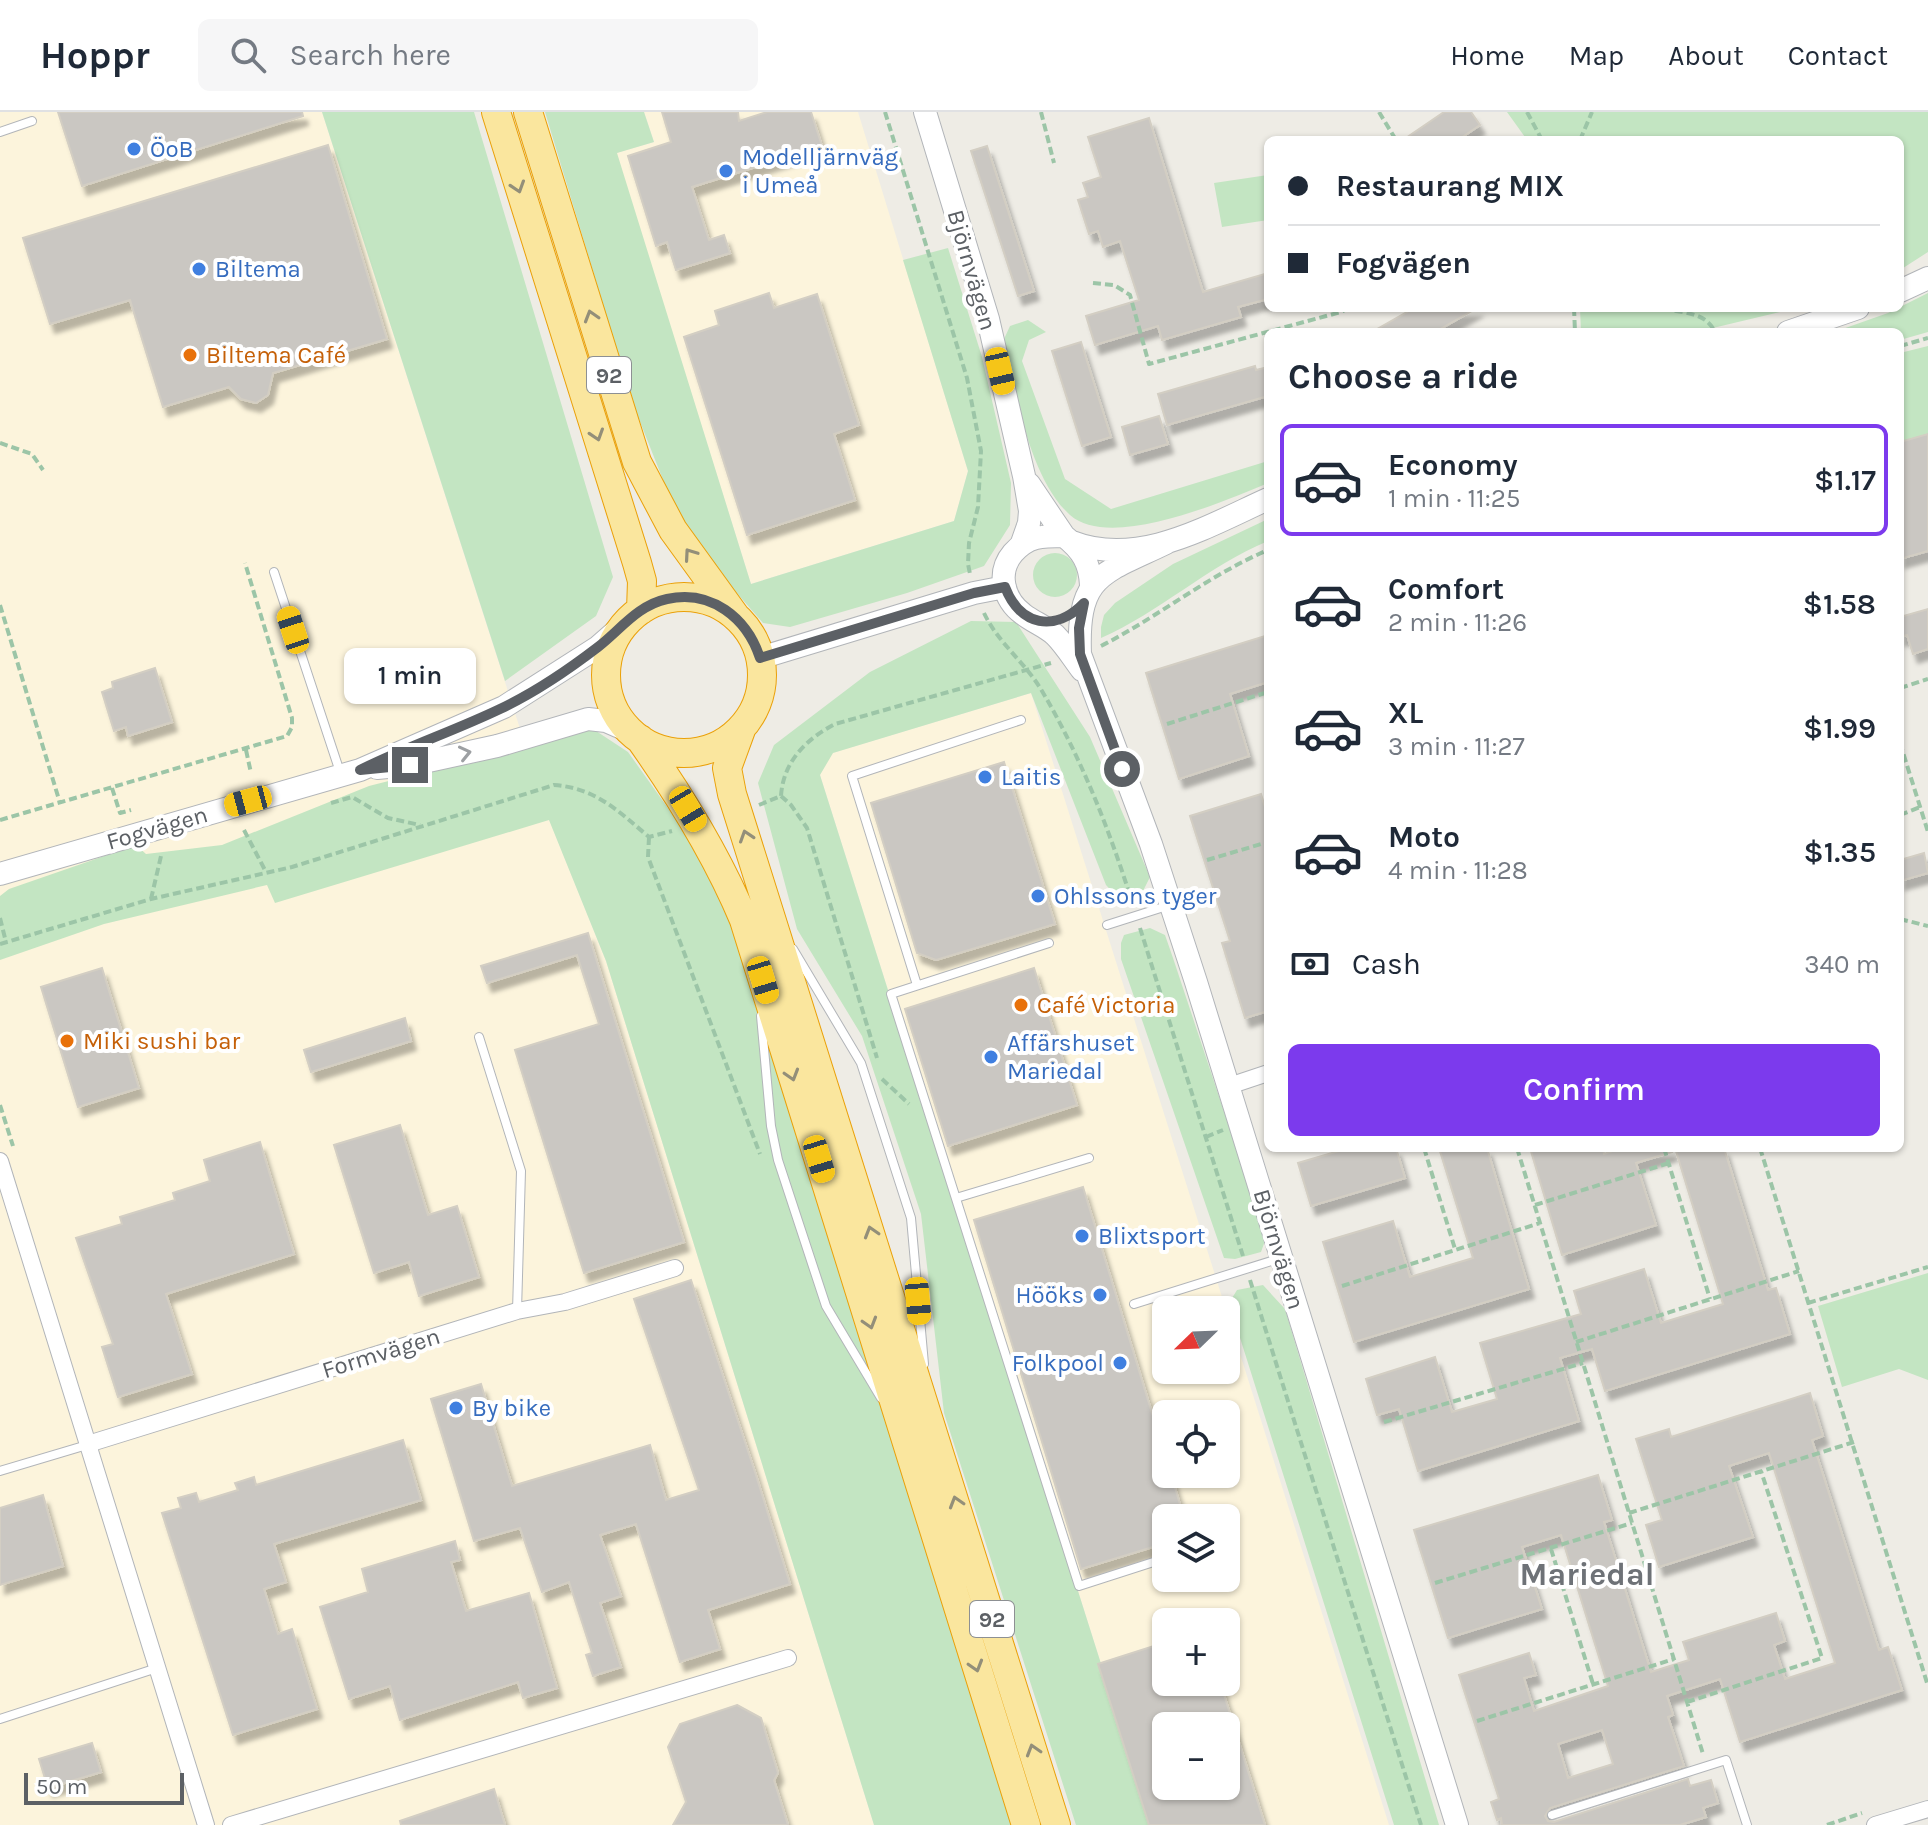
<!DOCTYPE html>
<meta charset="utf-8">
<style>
body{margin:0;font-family:Karla,sans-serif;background:#f6f6f7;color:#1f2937;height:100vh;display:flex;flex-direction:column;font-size:30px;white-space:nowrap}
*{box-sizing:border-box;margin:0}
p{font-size:26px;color:#747a83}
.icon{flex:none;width:44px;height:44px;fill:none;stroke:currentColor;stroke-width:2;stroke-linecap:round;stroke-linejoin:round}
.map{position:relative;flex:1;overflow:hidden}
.drawer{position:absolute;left:1264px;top:216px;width:640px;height:824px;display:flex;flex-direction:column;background:#fff;border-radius:12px;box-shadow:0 2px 6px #0004}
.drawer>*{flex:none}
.guide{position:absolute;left:1264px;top:24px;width:640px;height:176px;border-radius:12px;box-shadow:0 2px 6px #0004;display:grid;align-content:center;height:176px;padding:0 24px;background:#fff}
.needle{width:52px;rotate:247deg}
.buttons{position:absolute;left:1152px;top:1184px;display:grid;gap:16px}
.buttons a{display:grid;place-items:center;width:88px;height:88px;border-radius:12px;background:#fff;box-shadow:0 2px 6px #0004;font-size:40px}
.scale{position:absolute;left:24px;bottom:20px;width:160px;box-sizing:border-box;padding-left:8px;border:4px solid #5c6065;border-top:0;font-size:22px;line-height:28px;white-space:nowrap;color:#5c6065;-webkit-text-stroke:6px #fff;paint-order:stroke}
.end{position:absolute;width:36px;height:36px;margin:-18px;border:10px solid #5c6065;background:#fff;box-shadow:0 0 0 4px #fff}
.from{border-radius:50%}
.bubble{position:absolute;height:56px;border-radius:12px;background:#fff;box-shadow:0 2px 6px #0004;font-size:26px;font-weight:600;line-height:56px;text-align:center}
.car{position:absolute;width:24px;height:48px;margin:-24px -12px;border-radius:10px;box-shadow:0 0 6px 2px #0007;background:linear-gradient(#f5c518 24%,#345 0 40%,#f5c518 0 76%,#345 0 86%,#f5c518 0)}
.guide b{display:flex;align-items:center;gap:28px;height:76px;font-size:30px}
.guide b+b{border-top:2px solid #e0e1e3}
.guide i{width:20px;height:20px;background:#1f2937}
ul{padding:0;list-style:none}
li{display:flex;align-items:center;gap:24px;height:112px;margin:0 16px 12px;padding:0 8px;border:4px solid transparent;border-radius:12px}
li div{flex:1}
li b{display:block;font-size:30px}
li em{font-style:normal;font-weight:600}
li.on{border-color:#7c3aed}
li>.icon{width:72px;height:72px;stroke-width:1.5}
h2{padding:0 24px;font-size:36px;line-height:96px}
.pay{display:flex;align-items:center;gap:20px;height:88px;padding:0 24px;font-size:30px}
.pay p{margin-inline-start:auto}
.primary-button{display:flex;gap:16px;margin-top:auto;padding:16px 24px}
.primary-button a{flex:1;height:92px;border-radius:12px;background:#7c3aed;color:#fff;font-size:32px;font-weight:600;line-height:92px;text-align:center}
header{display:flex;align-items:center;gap:48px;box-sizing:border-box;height:112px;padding:0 40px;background:#fff;border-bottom:2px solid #e0e1e3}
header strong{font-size:38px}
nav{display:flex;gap:44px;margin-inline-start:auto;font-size:28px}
.search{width:560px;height:72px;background:#f6f6f7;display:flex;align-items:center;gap:20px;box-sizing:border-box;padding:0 28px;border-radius:12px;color:#747a83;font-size:30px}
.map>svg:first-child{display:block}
.commercial{fill:#fcf4dc;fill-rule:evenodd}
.green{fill:#c3e5c2}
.building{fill:#cac7c2;stroke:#d3cec3;stroke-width:2;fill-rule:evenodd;filter:url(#shadow)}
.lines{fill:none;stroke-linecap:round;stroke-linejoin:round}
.service-casing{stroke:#b2b5b9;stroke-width:10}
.minor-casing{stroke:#b2b5b9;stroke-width:18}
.tertiary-casing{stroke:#b2b5b9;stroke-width:24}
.trunk-casing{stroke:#eaa009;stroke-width:30}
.path{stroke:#9cc5a7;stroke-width:4;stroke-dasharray:8 4;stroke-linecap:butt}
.service{stroke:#fff;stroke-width:8}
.minor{stroke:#fff;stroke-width:16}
.tertiary{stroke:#fff;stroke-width:22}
.trunk{stroke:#fae69e;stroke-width:28}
.oneway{stroke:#938f79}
.oneway2{stroke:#9da0a3}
.route{stroke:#5c6065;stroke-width:10}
.shop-dot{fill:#3f7fe0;stroke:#fff;stroke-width:3}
.food-dot{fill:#e8710a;stroke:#fff;stroke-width:3}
.labels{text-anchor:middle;stroke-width:8;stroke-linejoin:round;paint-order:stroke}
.shield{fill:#fff;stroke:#8d9093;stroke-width:2}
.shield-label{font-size:22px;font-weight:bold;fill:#5c6065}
.shop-label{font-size:24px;fill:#366cbe;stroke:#fff;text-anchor:start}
.street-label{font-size:24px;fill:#5c6065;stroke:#fff}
.food-label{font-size:24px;fill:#c56008;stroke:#fff;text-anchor:start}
.district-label{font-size:32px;font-weight:bold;fill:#6e7277;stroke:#fff}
</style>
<header>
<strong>Hoppr</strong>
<div class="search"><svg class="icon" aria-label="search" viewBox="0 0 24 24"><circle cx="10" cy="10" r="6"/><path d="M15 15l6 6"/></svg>Search here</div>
<nav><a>Home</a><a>Map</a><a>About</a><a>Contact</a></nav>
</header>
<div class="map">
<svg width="1928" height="1713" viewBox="0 0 1928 1713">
<defs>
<filter id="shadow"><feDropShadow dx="5" dy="9" stdDeviation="2" flood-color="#0004"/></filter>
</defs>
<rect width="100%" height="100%" fill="#eeece5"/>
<!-- commercial -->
<path class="commercial" d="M0 0H322L549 707 606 849 874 1713H0Z
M644 0H858L968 359 954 409 751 472 616 41 654 30Z
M1031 581 1389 1713H1152L820 663 832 641ZM1166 1198H1226V1258H1166ZM1166 1302H1226V1362H1166ZM1166 1406H1226V1466H1166ZM1166 1510H1226V1570H1166ZM1166 1614H1226V1674H1166Z"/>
<!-- green -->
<path class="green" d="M322 0H474L613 465 596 504 505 569Z
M545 0H644L654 30 617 41 751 472 954 409 968 359 903 148 948 136 982 245 1011 371 1010 413 984 454 907 481 790 515 763 511 714 455 671 388 633 292Z
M1507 0H1928V140L1900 158V28H1527Z
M1268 63V108L1222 115 1214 71Z
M1928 181V220L1900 228V220H1834L1888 201Z
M1580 196H1797L1696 220H1581Z
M1028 208 1046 220 1029 228 1022 249 1065 367 1111 397 1268 349V371C1225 389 1110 439 1070 403 1031 368 1018 288 1004 240V227L1010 214Z
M1928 234V322L1900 330V241Z
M1268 407V429C1208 454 1160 500 1101 526V515L1104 503 1115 491 1173 452Z
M1033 463a22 22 0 1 1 44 0a22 22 0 1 1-44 0Z
M971 509 1016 510 1090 625 1150 765 1143 779 1118 786 1106 773 1031 581 833 641 820 663 1152 1713H1076L944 1301 921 1102 862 924 797 817 758 671 774 633 870 560Z
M593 617 628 640 690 727 736 820 1011 1713H874L606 849 549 708 275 791 267 773 104 812 0 848V784L9 777 136 733 146 742 222 733 369 674Z
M1150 816 1165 823 1173 846 1266 1126 1261 1140 1235 1147 1224 1146 1121 847V831L1124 823Z
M1928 1161V1268L1899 1257 1842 1275 1818 1194Z
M1263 1173 1285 1197 1439 1713H1394L1229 1191 1237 1178Z"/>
<!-- building -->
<path class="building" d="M58 0H302L303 4 82 74Z
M662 0H738L739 9 767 0H811L822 34 692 75 709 128 724 123 730 141 676 158 667 130 656 134 628 44 671 30Z
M1444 0H1471L1480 13 1458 28H1403Z
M1149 6 1203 180 1268 161V187L1238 195 1241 205 1162 228 1158 214 1095 233 1086 204 1139 188 1120 129 1103 135 1098 119 1089 122 1078 88 1088 85 1083 71 1101 65 1088 25Z
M328 33 387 227 273 261 268 283 256 291 241 287 229 275 163 295 130 188 50 212 23 126Z
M987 34 1034 179 1018 184 971 39Z
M769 181 774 196 817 182 859 313 834 322 855 388 747 423 684 225 719 213 715 199Z
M1414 196H1477L1435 220H1372Z
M1081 230 1111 325 1082 334 1052 239Z
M1255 254 1256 258 1268 255V284L1167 313 1158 282Z
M1159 304 1168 332 1130 343 1122 315Z
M1928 322V439L1900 447V330Z
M1928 497V537L1913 542 1907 523 1900 525V505Z
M1268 523V570L1230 582 1249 644 1179 667 1146 561Z
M155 556 172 610 128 624 126 615 114 619 102 580 113 576 112 570Z
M1004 650 1055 812 936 848 917 841 871 691Z
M1261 682 1268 705V899L1245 906 1222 831 1230 829 1190 704Z
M1924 741 1928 761 1900 769V748Z
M588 821 684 1130 584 1161 515 938 599 912 577 843 487 871 481 854Z
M102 856 139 976 78 995 41 875Z
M1034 856 1077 993 948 1034 905 897Z
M405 906 411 929 311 960 304 938Z
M400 1013 428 1103 457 1094 479 1165 419 1184 409 1150 374 1161 334 1033Z
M260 1030 294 1142 166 1182 192 1262 118 1285 102 1235 113 1232 76 1126 122 1112 120 1105 175 1088 173 1081 210 1069 204 1048Z
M1349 1036H1396L1405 1066 1311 1094 1298 1051Z
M1439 1036H1487L1529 1177 1354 1230 1323 1130 1393 1109 1410 1165 1473 1146Z
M1530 1036H1603L1604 1042 1621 1036H1671L1672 1040 1636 1051 1656 1113 1562 1143Z
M1675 1036H1724L1768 1178 1776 1176 1790 1222 1605 1279 1592 1237 1560 1246 1579 1309 1418 1359 1399 1297 1377 1303 1366 1267 1435 1245 1452 1300 1497 1287 1480 1231 1581 1202 1574 1179 1644 1157 1661 1211 1723 1192Z
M1083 1075 1166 1347V1362H1171L1184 1406H1166V1431L1081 1457 974 1108Z
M691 1168 755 1360 790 1472 708 1498 720 1537 680 1550 636 1412 600 1423 621 1484 600 1491 621 1555 593 1564 586 1543 592 1541 569 1470 542 1480 520 1416 474 1429 431 1287 481 1272 512 1374 650 1333 666 1388 699 1378 634 1187Z
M1810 1281 1823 1324 1812 1328 1879 1538 1888 1535 1902 1578 1740 1630 1720 1567 1667 1584 1673 1603 1668 1605 1684 1654 1550 1696 1545 1704 1548 1709 1554 1710 1688 1667 1690 1674 1711 1668 1718 1691 1703 1696 1706 1705 1680 1713H1502L1501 1706 1497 1708 1491 1690 1499 1687 1459 1563 1529 1541 1536 1563 1524 1566 1534 1599 1608 1574 1561 1423 1522 1435 1542 1497 1448 1526 1414 1418 1598 1363 1612 1408 1604 1410 1651 1560 1689 1548 1683 1530 1776 1501 1785 1529 1774 1533 1785 1567 1835 1551 1769 1341 1729 1354 1753 1425 1659 1455 1646 1413 1662 1408 1636 1327 1669 1317 1671 1325ZM1602 1618 1613 1652 1568 1666 1558 1632Z
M403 1328 421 1388 274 1432 286 1470 264 1477 278 1522 292 1517 317 1597 233 1623 162 1401 181 1396 178 1386 196 1381 199 1390 238 1378 235 1371 254 1365 256 1373Z
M43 1383 63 1454 0 1473V1396Z
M455 1429 460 1448 451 1450 466 1499 529 1481 557 1576 523 1586 518 1570 400 1608 390 1574 349 1587 320 1495 368 1480 362 1457Z
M1166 1530V1570H1220L1265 1713H1149L1098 1552ZM1166 1614H1226V1674H1166Z
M737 1593 761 1606 778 1661 774 1668 788 1713H673L686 1690 668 1635 680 1612Z
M92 1631 101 1660 48 1676 39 1647Z
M494 1677 505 1713H401L400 1709Z"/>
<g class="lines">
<defs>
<path id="service" d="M0 20 32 9
M274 460 340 660
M1107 813 1170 793
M1049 831 891 882 1079 1474 1166 1446
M793 837 861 951 911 1106 924 1252
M917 873 852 664 1021 608
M761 904 771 1014 778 1048 826 1194 881 1286
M479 925 521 1059 517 1199
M956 1086 1089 1046
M1134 1192 1281 1146
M0 1359 87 1333
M0 1607 157 1556
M1552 1703 1726 1648 1747 1713"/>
<path id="minor" d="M1229 974 1268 961
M0 1049 206 1713
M88 1332 517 1199 565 1190 675 1156
M231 1713 788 1546
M1875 1713 1928 1697"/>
<path id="tertiary" d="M925 0 988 207 1024 364 1030 399 1029 411 1022 431
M1900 179 1928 166
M1788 220 1858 196
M1029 372 1064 424
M1072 430C1138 456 1208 414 1268 387
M1166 431C1102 462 1077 462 1080 542L1151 732 1196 870 1457 1713
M760 546 974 481 1005 475
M1082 558C1073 546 1065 533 1055 523 1045 514 1033 510 1023 502 1004 488 996 461 1013 441 1028 424 1041 424 1064 424 1082 438 1090 451 1091 473
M377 656 410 653 497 634 588 607 606 609 631 620
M0 762 360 658 504 595 598 535 630 507"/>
<path id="trunk" d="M496 0 637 451 642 469 641 498
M528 0 637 350 673 418 736 505
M606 563a78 78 0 1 1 156 0a78 78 0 1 1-156 0Z
M742 615 727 656 732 682 1056 1713
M640 627C681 685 717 743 744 808L1026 1713"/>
</defs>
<!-- service casing -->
<use href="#service" class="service-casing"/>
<!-- minor casing -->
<use href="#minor" class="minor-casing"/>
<!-- tertiary casing -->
<use href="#tertiary" class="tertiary-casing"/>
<!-- trunk casing -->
<use href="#trunk" class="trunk-casing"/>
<!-- path -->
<path class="path" d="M885 0 967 266 981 339 978 395 969 431 968 452 970 462
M1041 0 1054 51
M1379 0 1396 28
M1527 0 1542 28
M1580 28 1592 0
M1093 171 1114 173 1130 183 1149 252 1341 200 1349 196
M1574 196 1575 220
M1663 196C1683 202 1705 199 1715 220
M1900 234 1928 226
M0 331 32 342 43 358
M0 493 60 691
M984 501C998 531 1025 550 1042 579 1081 645 1110 719 1133 793
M1101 534C1158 505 1209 463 1268 438
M1900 576 1928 567
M1167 612 1268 580
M1900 631 1928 720
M246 638 251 661
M112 676 120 701 131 698
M781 684 791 693 807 716 877 946
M331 691 352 685 388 706 420 713
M759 693 781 684C783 650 806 627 835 612L1051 551
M1900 703 1920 695
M0 708 287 624 292 615V606L245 451
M244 718 266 760
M649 725 648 745 760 1042
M1207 748 1268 730
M151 787 161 744
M0 806 6 830
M1900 807 1928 814
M1140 816 1243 1144
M0 832 151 787 292 755 554 673C596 676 618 699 649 725L672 719
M882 967 909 992
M0 993 13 1034
M1206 1025 1223 1018
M1299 1036H1301
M1424 1036 1455 1137
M1517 1036 1703 1642
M1664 1036 1710 1187
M1760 1036 1928 1574
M1535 1093 1669 1051
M1250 1168 1421 1713
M1342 1174 1540 1111
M1808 1191 1928 1155
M1576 1230 1799 1159
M1384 1310 1583 1251
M1629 1401 1854 1330
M1551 1437 1593 1572
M1435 1471 1632 1411
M1687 1590 1822 1546 1761 1359
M1477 1609 1674 1547
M1827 1713 1862 1701"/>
<!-- service -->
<use href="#service" class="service"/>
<!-- minor -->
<use href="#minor" class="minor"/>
<!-- tertiary -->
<use href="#tertiary" class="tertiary"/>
<!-- trunk -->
<use href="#trunk" class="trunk"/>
</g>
<!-- one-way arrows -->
<defs><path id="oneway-chevron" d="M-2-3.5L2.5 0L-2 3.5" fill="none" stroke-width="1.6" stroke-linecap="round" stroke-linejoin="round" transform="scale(2)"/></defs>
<g class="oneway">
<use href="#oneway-chevron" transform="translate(518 75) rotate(72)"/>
<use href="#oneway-chevron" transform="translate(591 204) rotate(-107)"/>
<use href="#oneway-chevron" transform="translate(597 323) rotate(72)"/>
<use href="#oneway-chevron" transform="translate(690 442) rotate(-125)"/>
<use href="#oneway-chevron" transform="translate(746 724) rotate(-108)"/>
<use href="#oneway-chevron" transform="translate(792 963) rotate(73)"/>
<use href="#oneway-chevron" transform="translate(871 1120) rotate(-107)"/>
<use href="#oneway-chevron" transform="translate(870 1211) rotate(73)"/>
<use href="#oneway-chevron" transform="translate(956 1390) rotate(-107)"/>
<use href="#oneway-chevron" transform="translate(976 1554) rotate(73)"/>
<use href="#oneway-chevron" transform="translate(1033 1638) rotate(-107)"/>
</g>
<use class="oneway2" href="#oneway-chevron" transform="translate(465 641) rotate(-13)"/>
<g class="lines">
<!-- route -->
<path class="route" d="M410 653 360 658C406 635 454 619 500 597 534 581 568 558 598 535 620 518 638 493 667 487 711 477 747 506 760 546L974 481 1005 475C1020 514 1055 521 1084 491L1079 516 1080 542 1122 657"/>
</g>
<!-- markers -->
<g class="shop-dot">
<circle cx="134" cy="37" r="8"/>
<circle cx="726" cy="59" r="8"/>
<circle cx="199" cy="157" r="8"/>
<circle cx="985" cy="665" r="8"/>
<circle cx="1038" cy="784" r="8"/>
<circle cx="991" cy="945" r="8"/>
<circle cx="1082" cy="1124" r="8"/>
<circle cx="1100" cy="1183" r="8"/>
<circle cx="1120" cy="1251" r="8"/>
<circle cx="456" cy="1296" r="8"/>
</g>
<g class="food-dot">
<circle cx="190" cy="243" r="8"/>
<circle cx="1021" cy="893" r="8"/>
<circle cx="67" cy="929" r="8"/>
</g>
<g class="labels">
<!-- shield labels -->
<g class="shield">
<rect x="587" y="245" width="44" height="36" rx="6"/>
<rect x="970" y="1489" width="44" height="36" rx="6"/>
</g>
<g class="shield-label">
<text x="609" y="271">92</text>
<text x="992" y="1515">92</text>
</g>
<!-- shop labels -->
<g class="shop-label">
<text x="150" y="45">ÖoB</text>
<text x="742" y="53">Modelljärnväg<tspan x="742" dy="28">i Umeå</tspan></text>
<text x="215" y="165">Biltema</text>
<text x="1001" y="673">Laitis</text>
<text x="1054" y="792">Ohlssons tyger</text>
<text x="1007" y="939">Affärshuset<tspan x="1007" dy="28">Mariedal</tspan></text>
<text x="1098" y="1132">Blixtsport</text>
<text x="1084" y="1191" text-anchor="end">Hööks</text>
<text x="1104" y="1259" text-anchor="end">Folkpool</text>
<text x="472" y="1304">By bike</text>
</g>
<!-- street labels -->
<g class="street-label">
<text transform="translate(972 158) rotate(74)" y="8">Björnvägen</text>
<text transform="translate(157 716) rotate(-16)" y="8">Fogvägen</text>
<text transform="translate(1279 1137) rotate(73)" y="8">Björnvägen</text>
<text transform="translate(381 1241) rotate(-17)" y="8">Formvägen</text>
</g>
<!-- food labels -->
<g class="food-label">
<text x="206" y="251">Biltema Café</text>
<text x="1037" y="901">Café Victoria</text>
<text x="83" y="937">Miki sushi bar</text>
</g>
<!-- district labels -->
<g class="district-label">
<text x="1587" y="1473">Mariedal</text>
</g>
</g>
</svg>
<div class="buttons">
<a><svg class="needle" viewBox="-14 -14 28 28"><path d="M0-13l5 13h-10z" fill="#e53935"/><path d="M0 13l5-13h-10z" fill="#747a83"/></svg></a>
<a><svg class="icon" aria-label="locate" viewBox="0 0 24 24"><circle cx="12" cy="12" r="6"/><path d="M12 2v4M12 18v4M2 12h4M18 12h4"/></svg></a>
<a><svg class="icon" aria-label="layers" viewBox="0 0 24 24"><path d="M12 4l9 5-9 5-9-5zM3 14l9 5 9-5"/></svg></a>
<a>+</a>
<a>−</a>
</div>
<div class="scale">50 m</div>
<i class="end from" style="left:1122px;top:657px"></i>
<i class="end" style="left:410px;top:653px"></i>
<div class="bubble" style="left:344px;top:536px;width:132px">1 min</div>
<i class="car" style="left:1000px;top:259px;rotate:167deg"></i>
<i class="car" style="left:293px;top:518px;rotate:342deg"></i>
<i class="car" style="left:248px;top:689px;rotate:255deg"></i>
<i class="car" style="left:688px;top:697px;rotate:149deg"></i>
<i class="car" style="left:763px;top:868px;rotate:163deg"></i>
<i class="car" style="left:819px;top:1047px;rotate:163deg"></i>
<i class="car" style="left:918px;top:1189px;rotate:175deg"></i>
<div class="guide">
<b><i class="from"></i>Restaurang MIX</b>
<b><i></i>Fogvägen</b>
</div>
<section class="drawer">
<h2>Choose a ride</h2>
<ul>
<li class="on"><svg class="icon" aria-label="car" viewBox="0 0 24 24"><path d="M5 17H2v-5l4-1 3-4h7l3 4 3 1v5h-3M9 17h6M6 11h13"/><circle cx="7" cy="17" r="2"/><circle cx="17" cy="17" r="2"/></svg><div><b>Economy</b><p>1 min · 11:25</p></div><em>$1.17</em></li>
<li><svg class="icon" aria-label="car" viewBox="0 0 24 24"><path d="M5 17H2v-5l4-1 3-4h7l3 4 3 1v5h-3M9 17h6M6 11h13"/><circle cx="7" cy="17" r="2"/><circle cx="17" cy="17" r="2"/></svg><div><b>Comfort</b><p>2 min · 11:26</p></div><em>$1.58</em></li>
<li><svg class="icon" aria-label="car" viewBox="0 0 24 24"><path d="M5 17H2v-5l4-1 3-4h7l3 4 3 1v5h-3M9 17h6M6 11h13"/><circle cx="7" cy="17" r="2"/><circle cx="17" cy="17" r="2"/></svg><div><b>XL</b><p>3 min · 11:27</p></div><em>$1.99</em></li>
<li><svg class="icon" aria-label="car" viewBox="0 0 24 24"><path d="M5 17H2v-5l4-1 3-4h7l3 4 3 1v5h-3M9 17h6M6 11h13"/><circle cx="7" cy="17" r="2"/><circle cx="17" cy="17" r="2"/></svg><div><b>Moto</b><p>4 min · 11:28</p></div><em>$1.35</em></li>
</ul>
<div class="pay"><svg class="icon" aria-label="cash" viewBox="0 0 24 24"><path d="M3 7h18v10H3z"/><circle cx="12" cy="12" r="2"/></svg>Cash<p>340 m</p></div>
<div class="primary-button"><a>Confirm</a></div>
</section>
</div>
